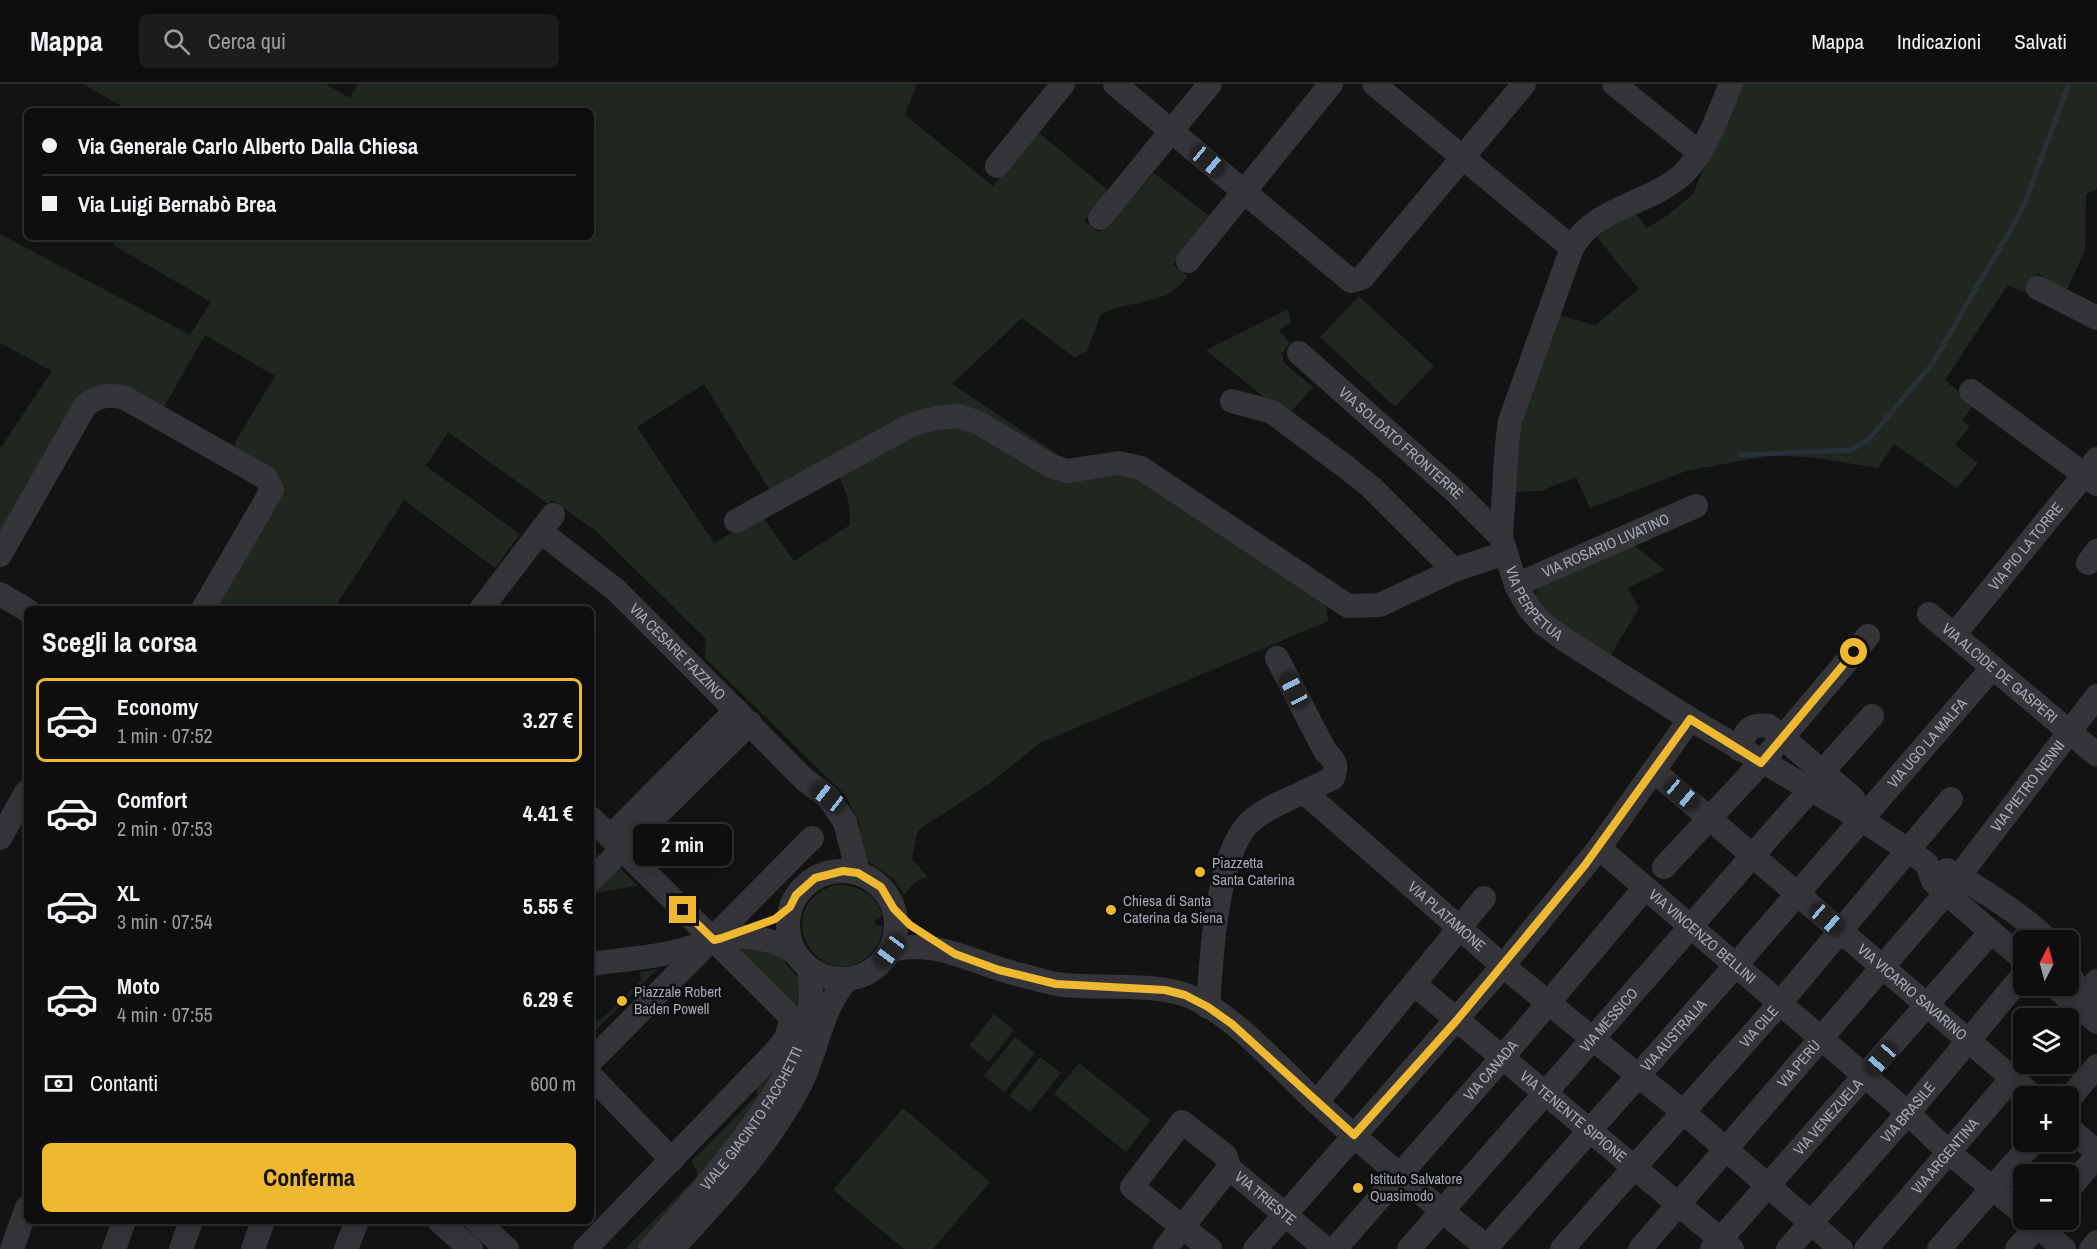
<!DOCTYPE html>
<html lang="it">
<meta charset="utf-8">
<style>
body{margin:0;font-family:"Archivo Narrow",sans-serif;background:#1c1c1d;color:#f1f3f6;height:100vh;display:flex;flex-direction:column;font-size:22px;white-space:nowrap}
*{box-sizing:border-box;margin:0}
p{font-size:20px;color:#9b9c9e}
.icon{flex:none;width:33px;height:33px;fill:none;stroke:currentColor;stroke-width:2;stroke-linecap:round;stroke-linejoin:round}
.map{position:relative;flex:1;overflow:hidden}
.sheet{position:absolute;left:24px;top:522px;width:570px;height:618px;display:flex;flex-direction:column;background:#0e0e0f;border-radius:9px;box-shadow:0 3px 15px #0003,0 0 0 2px #2e2e2f}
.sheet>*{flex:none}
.guide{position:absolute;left:24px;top:24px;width:570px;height:132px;border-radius:9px;box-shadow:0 3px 15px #0003,0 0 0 2px #2e2e2f;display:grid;align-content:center;height:132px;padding:0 18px;background:#0e0e0f}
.needle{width:39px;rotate:6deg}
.controls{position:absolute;left:2013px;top:846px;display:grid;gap:12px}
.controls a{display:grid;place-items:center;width:66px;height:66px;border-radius:9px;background:#0e0e0f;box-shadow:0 3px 15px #0003,0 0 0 2px #2e2e2f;font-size:30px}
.end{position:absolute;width:27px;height:27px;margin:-14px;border:8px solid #eeb831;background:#111;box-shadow:0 0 0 3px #111}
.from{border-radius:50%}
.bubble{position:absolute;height:42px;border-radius:9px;background:#0e0e0f;box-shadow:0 3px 15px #0003,0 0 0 2px #2e2e2f;font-size:20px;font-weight:700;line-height:42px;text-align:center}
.car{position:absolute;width:18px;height:36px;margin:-18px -9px;border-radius:8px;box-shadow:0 0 4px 2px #0007;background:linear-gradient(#222 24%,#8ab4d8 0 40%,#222 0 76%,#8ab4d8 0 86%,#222 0)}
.guide b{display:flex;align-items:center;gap:21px;height:57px;font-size:22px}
.guide b+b{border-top:2px solid #2e2e2f}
.guide i{width:15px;height:15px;background:#f1f3f6}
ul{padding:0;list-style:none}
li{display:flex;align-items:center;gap:18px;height:84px;margin:0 12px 9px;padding:0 6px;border:3px solid transparent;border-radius:9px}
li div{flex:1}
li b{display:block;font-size:22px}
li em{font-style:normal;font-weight:700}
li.selected{border-color:#eeb831}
li>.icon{width:54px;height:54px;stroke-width:1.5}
h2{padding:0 18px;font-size:27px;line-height:72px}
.pay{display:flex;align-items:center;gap:15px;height:66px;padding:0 18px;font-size:22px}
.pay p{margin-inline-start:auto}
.action{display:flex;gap:12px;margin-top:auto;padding:12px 18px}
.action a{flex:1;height:69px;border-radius:9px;background:#eeb831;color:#111;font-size:24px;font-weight:700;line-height:69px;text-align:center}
header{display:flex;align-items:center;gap:36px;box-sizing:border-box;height:84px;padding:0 30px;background:#0e0e0f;border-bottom:2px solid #2e2e2f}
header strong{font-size:28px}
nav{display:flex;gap:33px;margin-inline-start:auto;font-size:21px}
.search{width:420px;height:54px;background:#1c1c1d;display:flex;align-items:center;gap:15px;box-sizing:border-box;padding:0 21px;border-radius:9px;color:#9b9c9e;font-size:22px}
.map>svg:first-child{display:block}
.green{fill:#1f2720}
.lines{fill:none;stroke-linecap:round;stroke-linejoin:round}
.stream{stroke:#293138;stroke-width:5}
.minor{stroke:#343439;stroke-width:24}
.route{stroke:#eeb831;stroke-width:8}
.poi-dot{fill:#eeb831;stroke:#0e0e0f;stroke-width:2}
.labels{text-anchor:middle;stroke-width:5;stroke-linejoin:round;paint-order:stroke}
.street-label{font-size:15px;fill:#a4a9b5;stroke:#0e0e0f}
.poi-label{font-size:15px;fill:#a4a9b5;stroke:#0e0e0f;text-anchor:start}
</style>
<header>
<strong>Mappa</strong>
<div class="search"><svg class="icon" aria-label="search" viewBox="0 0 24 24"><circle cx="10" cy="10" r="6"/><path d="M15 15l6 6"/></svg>Cerca qui</div>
<nav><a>Mappa</a><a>Indicazioni</a><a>Salvati</a></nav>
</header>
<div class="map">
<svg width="2097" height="1165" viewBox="0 0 2097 1165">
<rect width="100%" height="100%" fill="#131314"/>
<!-- green -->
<path class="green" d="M82 0H326L350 14 358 0H917L905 31 993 102 1038 48 1109 107 1084 137 1099 149 1154 89 1212 134 1173 181 1188 192C1164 224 1134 214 1101 230L1087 267 1075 274 1022 234 952 300 1072 380 1011 352 970 327 951 325 933 328 889 348 795 398 769 405 704 300 637 343 714 459 762 432 794 477 850 441C851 422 847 408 838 391 865 375 925 330 957 337 976 340 991 352 1006 361 1023 371 1043 388 1063 391 1088 395 1107 382 1135 389L1326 519 1328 537 1040 659 989 700 918 746 912 775 927 792 914 799 904 811 893 794 867 777 861 769 859 738 845 711 705 574 706 555 596 447 552 416 548 420 448 348 426 382 520 450 495 484 404 416 334 525H210L280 408 273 394 237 369 235 358 275 292 205 251 164 323C134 310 110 293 82 319L0 455V365L52 287 0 259V150L190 251 211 218 113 161 117 153H591V27H131Z
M1740 0H2097V105L2086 110 2085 166 2066 208 2038 189 2026 209 2008 201 1945 296 1974 321 1962 336 1970 342 1955 361 1978 379 1957 404 1894 360 1878 384 1817 374 1772 371 1686 387 1590 424 1576 393 1541 407 1511 408 1521 328 1558 231 1595 241 1639 205 1597 153 1611 140 1635 129 1647 144 1668 131 1693 110Z
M1359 212 1434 282 1395 323 1320 253Z
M1288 225 1291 238 1279 246 1290 259 1282 269 1284 279 1313 303 1287 332 1206 266Z
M1634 461 1665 486 1628 504 1639 524 1609 574 1552 537 1534 513 1541 497Z
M620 784 638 802 595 809Z
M834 801C855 800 877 809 882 832L875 836V841L883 842C882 855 876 866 866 874 818 909 768 825 834 801Z
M751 862 775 867 799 895 800 925 740 866Z
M658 885 591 951V940L607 930 641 896 640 888Z
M994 930 1014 946 989 978 969 962Z
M1015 953 1035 969 1005 1008 984 992Z
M1040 973 1061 989 1030 1028 1009 1012Z
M780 974C743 1046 690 1105 637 1165H625L697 1093V1086L691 1078 757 1011 756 998Z
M1079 979 1151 1036 1126 1068 1054 1010Z
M903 1024 990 1098 933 1165H904L833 1106Z"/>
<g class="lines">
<!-- stream -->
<path class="stream" d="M1740 371 1851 366 1868 356 1932 280 2022 126 2069 0"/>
<!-- minor -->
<g class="minor">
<path d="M1115 0 1351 197 1362 194 1524 0"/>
<path d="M1374 0 1572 164"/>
<path d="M1614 0 1700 69"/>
<path id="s1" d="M1731 0C1718 30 1707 67 1683 90 1649 121 1595 122 1572 164L1510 337 1507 360 1501 453 1516 501 1528 523 1542 539 1562 554 1690 635 1861 735 1908 766 1927 780 1933 797 1946 809 2024 876"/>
<path d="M997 82 1063 0"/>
<path d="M1100 134 1210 0"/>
<path d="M1188 177 1331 0"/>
<path d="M2038 204 2097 234"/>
<path id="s2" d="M1299 269 1457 409 1501 453"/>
<path d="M1971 307 2097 400"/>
<path d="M1232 317 1272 328 1346 383 1371 403 1454 486"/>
<path d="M736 437 913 340 936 334 958 332 977 338 1051 382 1067 387 1119 379 1141 384 1348 522 1380 521 1454 486 1505 469"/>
<path id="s3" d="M541 448 616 506 805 696 828 713 845 738 858 789"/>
<path d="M0 471 85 322C98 311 109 310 125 314L266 394 272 406 203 525"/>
<path d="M2088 479 2097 467"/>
<path id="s4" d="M1516 501 1696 422"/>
<path d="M0 510 27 526"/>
<path d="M481 525 553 431"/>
<path id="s5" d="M1929 530 2097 671"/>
<path id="s6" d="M1954 551 2097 375"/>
<path d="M1277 574 1325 667C1335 677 1338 681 1333 694L1304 708"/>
<path d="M1739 665C1746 647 1748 639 1769 642L1853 714 1861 735"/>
<path id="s7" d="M1654 687 2033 1012"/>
<path d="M1823 687 1872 632"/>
<path d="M610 753 736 626"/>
<path d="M0 754 27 707"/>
<path id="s8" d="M1599 764 1908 1029 1948 1068 2024 1130"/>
<path d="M1664 783 1761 679 1868 552"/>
<path d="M1947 786C1984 807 2017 827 2048 856"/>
<circle cx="842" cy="841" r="54"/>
<path d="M591 796 750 639"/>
<path d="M890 867C933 852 979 882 1021 891 1033 894 1045 898 1056 900 1098 906 1143 898 1183 910 1228 924 1281 985 1316 1018 1372 1068 1430 1118 1489 1165"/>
<path d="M591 880C618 876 647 874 674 868 722 856 747 841 794 868"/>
<path d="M2068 888 2089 924"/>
<path id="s9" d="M1414 900 1732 1165"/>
<path d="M2054 902 2097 938"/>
<path id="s10" d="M1208 923C1211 877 1216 774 1248 740 1263 725 1285 717 1304 708L1503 882 1682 1027 1841 1165"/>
<path d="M2063 934 2097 897"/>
<path d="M591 977 812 754"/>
<path d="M591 992 672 1076"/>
<path d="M2068 1016 2097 982"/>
<path d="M1317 1018 1484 814"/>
<path d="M2068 1043 2097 1068"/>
<path d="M2068 1106 2097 1072"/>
<path d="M2030 1136 2064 1165"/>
<path d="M439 1137 471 1165"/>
<path d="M476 1137 507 1165"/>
<path d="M12 1165 27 1123"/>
<path d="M114 1165 124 1137"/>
<path d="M181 1165 191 1137"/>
<path d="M253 1165 263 1137"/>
<path d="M346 1165 357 1137"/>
<path d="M585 1165 777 966 786 954 792 934 591 734"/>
<path id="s11" d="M650 1165C703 1105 833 969 808 884"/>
<path d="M672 1165C720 1113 769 1062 801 999 818 965 821 923 848 895"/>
<path d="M1165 1165 1229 1084"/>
<path id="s12" d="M1210 1165 1132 1103 1182 1038 1226 1072 1229 1084 1326 1165"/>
<path d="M1255 1165 1503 882 1599 764 1690 635"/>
<path id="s13" d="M1335 1165 1502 974 1644 805"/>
<path id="s14" d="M1409 1165 1810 706"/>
<path id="s15" d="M1485 1165 1736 881 1993 583"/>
<path id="s16" d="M1562 1165 1780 919 1951 715"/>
<path id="s17" d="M1640 1165 1946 809 2097 612"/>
<path id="s18" d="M1712 1165 1991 848"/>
<path id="s19" d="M1788 1165 1908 1029 2024 890"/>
<path id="s20" d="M1866 1165 2024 980"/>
<path d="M1939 1165 2033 1058"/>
<path d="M2017 1165 2043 1136"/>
<path d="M2091 1165 2097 1158"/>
</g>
</g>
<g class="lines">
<!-- route -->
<path class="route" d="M683 826 714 856 722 854 775 835 790 823 796 811 815 794 843 787 858 789 881 803 894 825 910 841 955 870 999 886 1056 900 1165 906 1185 911 1208 923 1232 940 1354 1051 1457 936 1585 781 1690 635 1761 679 1854 568"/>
</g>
<!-- markers -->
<g class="poi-dot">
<circle cx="1200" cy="788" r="6"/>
<circle cx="1111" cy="826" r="6"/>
<circle cx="622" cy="917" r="6"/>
<circle cx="1358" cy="1104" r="6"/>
</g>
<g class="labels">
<!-- street labels -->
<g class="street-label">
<text dy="5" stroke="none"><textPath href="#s2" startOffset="136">VIA SOLDATO FRONTERRÈ</textPath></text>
<text dy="5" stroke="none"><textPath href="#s4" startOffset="98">VIA ROSARIO LIVATINO</textPath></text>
<text dy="5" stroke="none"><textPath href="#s6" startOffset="114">VIA PIO LA TORRE</textPath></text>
<text dy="5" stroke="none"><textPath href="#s1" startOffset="614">VIA PERPETUA</textPath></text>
<text dy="5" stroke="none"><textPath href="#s3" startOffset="182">VIA CESARE FAZZINO</textPath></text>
<text dy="5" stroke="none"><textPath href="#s5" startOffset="92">VIA ALCIDE DE GASPERI</textPath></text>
<text dy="5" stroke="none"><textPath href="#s15" startOffset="672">VIA UGO LA MALFA</textPath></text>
<text dy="5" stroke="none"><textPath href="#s17" startOffset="604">VIA PIETRO NENNI</textPath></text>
<text dy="5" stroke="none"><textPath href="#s10" startOffset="444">VIA PLATAMONE</textPath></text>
<text dy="5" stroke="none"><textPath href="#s8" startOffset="136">VIA VINCENZO BELLINI</textPath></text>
<text dy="5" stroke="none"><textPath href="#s7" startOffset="340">VIA VICARIO SAVARINO</textPath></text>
<text dy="5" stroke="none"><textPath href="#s14" startOffset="304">VIA MESSICO</textPath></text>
<text dy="5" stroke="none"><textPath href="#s16" startOffset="297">VIA CILE</textPath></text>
<text dy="5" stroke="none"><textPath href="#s15" startOffset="285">VIA AUSTRALIA</textPath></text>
<text dy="5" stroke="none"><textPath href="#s17" startOffset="244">VIA PERÙ</textPath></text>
<text dy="5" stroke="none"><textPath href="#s13" startOffset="237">VIA CANADA</textPath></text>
<text dy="5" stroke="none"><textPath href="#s19" startOffset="182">VIA BRASILE</textPath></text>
<text dy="5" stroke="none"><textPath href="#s11" startOffset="166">VIALE GIACINTO FACCHETTI</textPath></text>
<text dy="5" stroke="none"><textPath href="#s9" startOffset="207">VIA TENENTE SIPIONE</textPath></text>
<text dy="5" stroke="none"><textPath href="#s18" startOffset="176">VIA VENEZUELA</textPath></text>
<text dy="5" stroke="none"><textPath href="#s20" startOffset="122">VIA ARGENTINA</textPath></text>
<text dy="5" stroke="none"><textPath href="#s12" startOffset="297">VIA TRIESTE</textPath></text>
</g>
<!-- poi labels -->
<g class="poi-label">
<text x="1212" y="784">Piazzetta<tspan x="1212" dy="17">Santa Caterina</tspan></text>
<text x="1123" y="822">Chiesa di Santa<tspan x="1123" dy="17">Caterina da Siena</tspan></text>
<text x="634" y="913">Piazzale Robert<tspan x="634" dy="17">Baden Powell</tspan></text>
<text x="1370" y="1100">Istituto Salvatore<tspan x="1370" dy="17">Quasimodo</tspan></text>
</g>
</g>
</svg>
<div class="controls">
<a><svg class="needle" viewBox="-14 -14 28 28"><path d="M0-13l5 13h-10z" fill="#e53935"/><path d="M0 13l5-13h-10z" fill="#9b9c9e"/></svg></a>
<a><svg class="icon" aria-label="layers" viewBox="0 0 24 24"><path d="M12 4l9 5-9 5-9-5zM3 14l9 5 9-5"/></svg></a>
<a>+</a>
<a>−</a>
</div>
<i class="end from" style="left:1854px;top:568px"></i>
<i class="end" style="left:683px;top:826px"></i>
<div class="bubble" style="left:633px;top:740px;width:99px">2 min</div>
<i class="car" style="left:1208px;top:77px;rotate:130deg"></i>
<i class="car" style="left:1294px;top:606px;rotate:332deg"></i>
<i class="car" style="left:1682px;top:710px;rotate:130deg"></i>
<i class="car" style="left:828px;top:713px;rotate:308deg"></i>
<i class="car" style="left:1827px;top:835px;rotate:131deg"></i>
<i class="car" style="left:890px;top:867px;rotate:217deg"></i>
<i class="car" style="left:1881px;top:975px;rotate:221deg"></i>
<div class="guide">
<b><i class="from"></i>Via Generale Carlo Alberto Dalla Chiesa</b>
<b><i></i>Via Luigi Bernabò Brea</b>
</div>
<section class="sheet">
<h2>Scegli la corsa</h2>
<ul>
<li class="selected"><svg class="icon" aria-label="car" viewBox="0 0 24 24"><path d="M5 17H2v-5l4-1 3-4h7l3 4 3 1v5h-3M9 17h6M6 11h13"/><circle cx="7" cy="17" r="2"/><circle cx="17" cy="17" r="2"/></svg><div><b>Economy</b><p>1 min · 07:52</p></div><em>3.27 €</em></li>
<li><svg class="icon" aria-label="car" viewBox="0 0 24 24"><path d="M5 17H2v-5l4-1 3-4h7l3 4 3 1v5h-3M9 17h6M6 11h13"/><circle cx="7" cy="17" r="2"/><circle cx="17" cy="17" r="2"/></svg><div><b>Comfort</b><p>2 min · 07:53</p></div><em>4.41 €</em></li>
<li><svg class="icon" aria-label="car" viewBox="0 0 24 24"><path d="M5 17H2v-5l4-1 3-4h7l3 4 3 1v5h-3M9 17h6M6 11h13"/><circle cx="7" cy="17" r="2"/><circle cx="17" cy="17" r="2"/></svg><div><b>XL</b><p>3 min · 07:54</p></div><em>5.55 €</em></li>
<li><svg class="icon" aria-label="car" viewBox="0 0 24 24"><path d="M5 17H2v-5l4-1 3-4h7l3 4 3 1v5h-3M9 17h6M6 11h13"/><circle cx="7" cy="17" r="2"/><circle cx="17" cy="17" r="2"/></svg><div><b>Moto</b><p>4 min · 07:55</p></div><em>6.29 €</em></li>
</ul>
<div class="pay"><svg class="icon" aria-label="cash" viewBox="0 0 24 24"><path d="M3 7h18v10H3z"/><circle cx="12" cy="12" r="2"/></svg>Contanti<p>600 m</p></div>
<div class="action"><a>Conferma</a></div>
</section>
</div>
